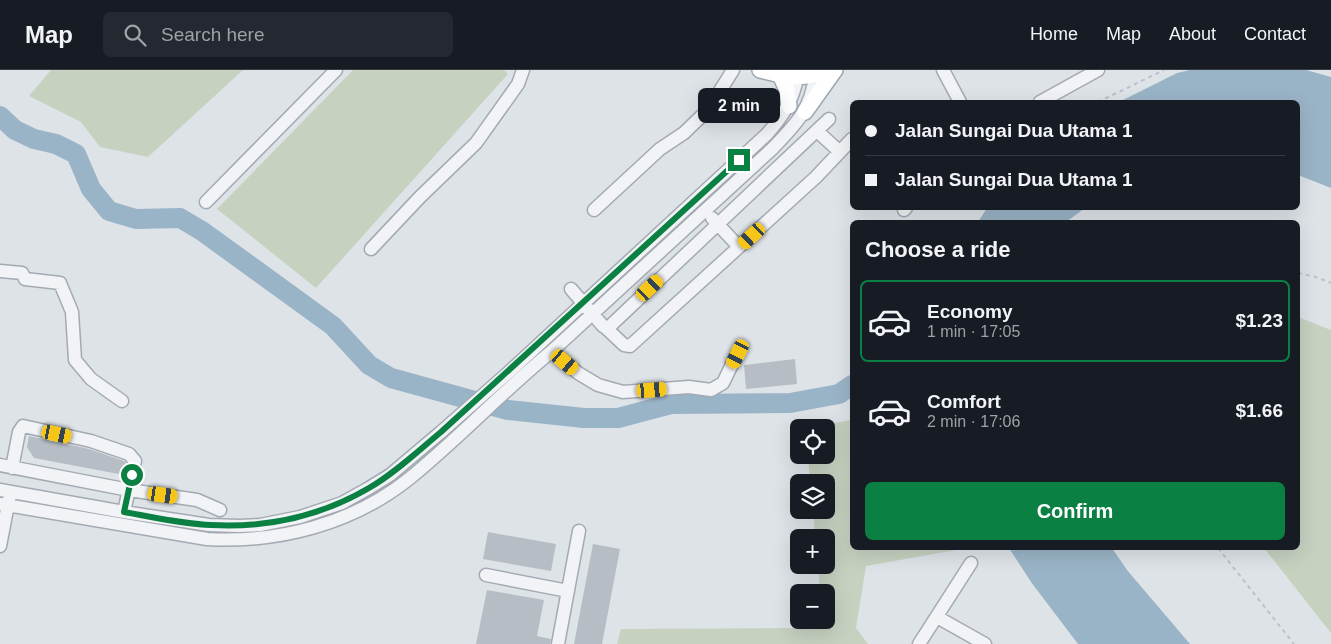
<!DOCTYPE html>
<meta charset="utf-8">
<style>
body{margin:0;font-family:Arial,sans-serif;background:#242831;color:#f1f3f6;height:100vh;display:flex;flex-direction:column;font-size:19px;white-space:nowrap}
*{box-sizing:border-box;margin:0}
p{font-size:16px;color:#9ea1a6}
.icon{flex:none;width:28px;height:28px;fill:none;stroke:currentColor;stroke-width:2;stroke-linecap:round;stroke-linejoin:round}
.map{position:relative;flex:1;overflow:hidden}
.side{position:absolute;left:850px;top:150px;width:450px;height:330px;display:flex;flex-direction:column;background:#171b24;border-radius:8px;box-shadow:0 5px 20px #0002}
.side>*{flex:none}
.top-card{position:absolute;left:850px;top:30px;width:450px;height:110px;border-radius:8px;box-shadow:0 5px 20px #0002;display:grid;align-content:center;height:110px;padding:0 15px;background:#171b24}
.tools{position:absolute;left:790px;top:349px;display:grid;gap:10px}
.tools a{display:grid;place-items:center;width:45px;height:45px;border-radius:8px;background:#171b24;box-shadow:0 5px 20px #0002;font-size:25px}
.end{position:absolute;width:22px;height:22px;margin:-11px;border:6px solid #0b8043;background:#fff;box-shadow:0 0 0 2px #fff}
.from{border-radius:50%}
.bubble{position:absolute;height:35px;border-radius:8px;background:#171b24;box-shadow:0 5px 20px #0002;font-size:16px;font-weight:700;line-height:35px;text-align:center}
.car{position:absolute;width:15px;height:30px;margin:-15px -8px;border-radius:6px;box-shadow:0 0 4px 1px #0007;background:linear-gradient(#f5c518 24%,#345 0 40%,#f5c518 0 76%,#345 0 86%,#f5c518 0)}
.top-card b{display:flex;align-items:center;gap:18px;height:48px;font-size:19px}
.top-card b+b{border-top:1px solid #363941}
.top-card i{width:12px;height:12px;background:#f1f3f6}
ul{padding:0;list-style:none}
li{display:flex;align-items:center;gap:15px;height:82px;margin:0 10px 8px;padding:0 5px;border:2px solid transparent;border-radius:8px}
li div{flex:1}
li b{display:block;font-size:19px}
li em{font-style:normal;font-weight:700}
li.active{border-color:#0b8043}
li>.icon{width:45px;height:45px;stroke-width:1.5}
h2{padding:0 15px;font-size:22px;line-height:60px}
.primary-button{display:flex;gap:10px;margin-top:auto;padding:10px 15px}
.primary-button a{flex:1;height:58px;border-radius:8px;background:#0b8043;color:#fff;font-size:20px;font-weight:700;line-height:58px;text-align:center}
header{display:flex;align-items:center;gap:30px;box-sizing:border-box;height:70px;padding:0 25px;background:#171b24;border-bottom:1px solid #363941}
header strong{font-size:24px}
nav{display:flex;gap:28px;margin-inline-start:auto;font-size:18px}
.search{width:350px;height:45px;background:#242831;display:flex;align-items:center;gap:12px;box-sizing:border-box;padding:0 18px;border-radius:8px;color:#9ea1a6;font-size:19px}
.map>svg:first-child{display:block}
.green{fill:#c6d1c0}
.water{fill:#9ab4c7}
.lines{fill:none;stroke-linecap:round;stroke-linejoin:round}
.river{stroke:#9ab4c7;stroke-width:20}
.building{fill:#b6bdc4}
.minor-casing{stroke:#a4aab2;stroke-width:15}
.major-casing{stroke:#9ea8b3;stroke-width:18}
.path{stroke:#bdc1c6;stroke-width:2;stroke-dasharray:4 4;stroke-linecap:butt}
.minor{stroke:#f1f3f6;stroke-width:12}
.major{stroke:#fff;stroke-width:15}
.route{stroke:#0b8043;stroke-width:6}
</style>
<header>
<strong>Map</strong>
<div class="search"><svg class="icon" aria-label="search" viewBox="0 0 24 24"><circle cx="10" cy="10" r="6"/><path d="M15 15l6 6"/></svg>Search here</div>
<nav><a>Home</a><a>Map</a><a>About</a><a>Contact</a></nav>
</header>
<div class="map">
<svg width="1331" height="574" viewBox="0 0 1331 574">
<rect width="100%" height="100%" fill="#dee3e8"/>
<!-- green -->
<path class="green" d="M51 0H243L148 87 100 77 81 52 29 26Z
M353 0H504L508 4 316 218 217 139Z
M1298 247 1331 260V563L1264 478H1298Z
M852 350V478H967L866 496 856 558 868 574H617L621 559 805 558 810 550H826V522H820L818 495H826V468L815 467 813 440H826V412H810L808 385H826V358L810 357Z"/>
<!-- water -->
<path class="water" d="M1190 0H1306L1331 7V118L1298 105V32H1119L1177 3Z
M987 138H1085L1066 152H978Z
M1009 478H1112L1127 500 1190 574H1078L1031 512Z"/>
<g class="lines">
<!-- river -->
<path class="river" d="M0 46 15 60 34 69 56 74 76 84 91 119 109 141 136 149 180 148 202 161 333 256 369 295 391 308 508 340 584 348H618L671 334 790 333 839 324 852 315"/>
</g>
<!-- building -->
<path class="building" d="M795 289 797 314 746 319 744 295Z
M29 366 89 379 124 391 126 393 124 405 34 388 27 377Z
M488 462 556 474 551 501 483 489Z
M593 474 620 479 602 574H574Z
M487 520 544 530 537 566 551 569 550 574H476Z"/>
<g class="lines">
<defs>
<path id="minor" d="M943 0 960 32
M1040 32 1098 0
M817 61 840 82
M206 132 336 0
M594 140 660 79 684 63 714 34 718 24 733 0
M904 140 906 138
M712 148 739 177
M371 179 420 127 476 73 518 14 523 0
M0 201 22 203 25 209 60 213 72 242 75 290 91 309 122 331
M571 219 603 256 606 258 609 257 829 49
M606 258 624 275 630 276 816 107 852 69
M552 281 578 303 598 315 623 322 689 317 711 320 723 313 737 284
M0 395 129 420 197 430 220 440
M12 398 19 362 23 356 91 371 129 384 135 391 124 442
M0 420 124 442 209 455 239 456 260 455 300 447 342 433 369 418 390 405 441 362 509 302 767 64C782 47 793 31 797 8
M0 434 207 469C279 473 353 454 410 408 459 368 503 321 552 281L772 79C795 55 811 40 815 6
M0 476 9 429
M486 505 568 521
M937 547 985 574
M558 574 579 461
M919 574 971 493"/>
<path id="major" d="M760 0C790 8 802 10 831 0
M780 5 787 20 789 36
M805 42 835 0"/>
</defs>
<!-- minor casing -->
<use href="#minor" class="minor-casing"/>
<!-- major casing -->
<use href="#major" class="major-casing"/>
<!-- path -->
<path class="path" d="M1098 32 1164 0
M1298 203 1316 207 1331 213
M1218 478 1294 574"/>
<!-- minor -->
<use href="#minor" class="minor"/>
<!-- major -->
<use href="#major" class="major"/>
</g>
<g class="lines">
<!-- route -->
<path class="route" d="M132 405 124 442C153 447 182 454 211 455 266 458 321 446 369 418 395 403 418 381 441 362L739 90"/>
</g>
</svg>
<div class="tools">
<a><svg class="icon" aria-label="locate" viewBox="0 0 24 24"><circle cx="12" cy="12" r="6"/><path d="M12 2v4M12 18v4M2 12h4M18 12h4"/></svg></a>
<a><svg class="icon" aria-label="layers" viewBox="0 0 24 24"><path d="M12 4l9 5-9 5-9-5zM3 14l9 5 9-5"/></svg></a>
<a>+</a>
<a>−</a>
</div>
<i class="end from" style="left:132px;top:405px"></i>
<i class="end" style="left:739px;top:90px"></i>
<div class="bubble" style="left:698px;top:18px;width:82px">2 min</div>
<i class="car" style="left:752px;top:166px;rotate:227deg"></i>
<i class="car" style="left:650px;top:218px;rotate:47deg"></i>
<i class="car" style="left:738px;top:284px;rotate:207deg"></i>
<i class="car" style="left:565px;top:292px;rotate:130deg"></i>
<i class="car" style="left:652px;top:320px;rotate:86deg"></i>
<i class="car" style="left:57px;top:364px;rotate:102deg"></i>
<i class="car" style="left:163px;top:425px;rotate:98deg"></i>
<div class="top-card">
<b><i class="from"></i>Jalan Sungai Dua Utama 1</b>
<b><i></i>Jalan Sungai Dua Utama 1</b>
</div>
<section class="side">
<h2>Choose a ride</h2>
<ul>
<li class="active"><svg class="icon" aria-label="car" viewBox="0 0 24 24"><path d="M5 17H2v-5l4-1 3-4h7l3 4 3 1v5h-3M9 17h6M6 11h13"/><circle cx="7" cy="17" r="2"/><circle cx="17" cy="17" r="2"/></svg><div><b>Economy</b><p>1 min · 17:05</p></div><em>$1.23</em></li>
<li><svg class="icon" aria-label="car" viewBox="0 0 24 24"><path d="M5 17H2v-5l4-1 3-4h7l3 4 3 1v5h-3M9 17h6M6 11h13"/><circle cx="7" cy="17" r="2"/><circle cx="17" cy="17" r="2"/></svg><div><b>Comfort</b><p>2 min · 17:06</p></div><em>$1.66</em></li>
</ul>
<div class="primary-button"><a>Confirm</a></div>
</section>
</div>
